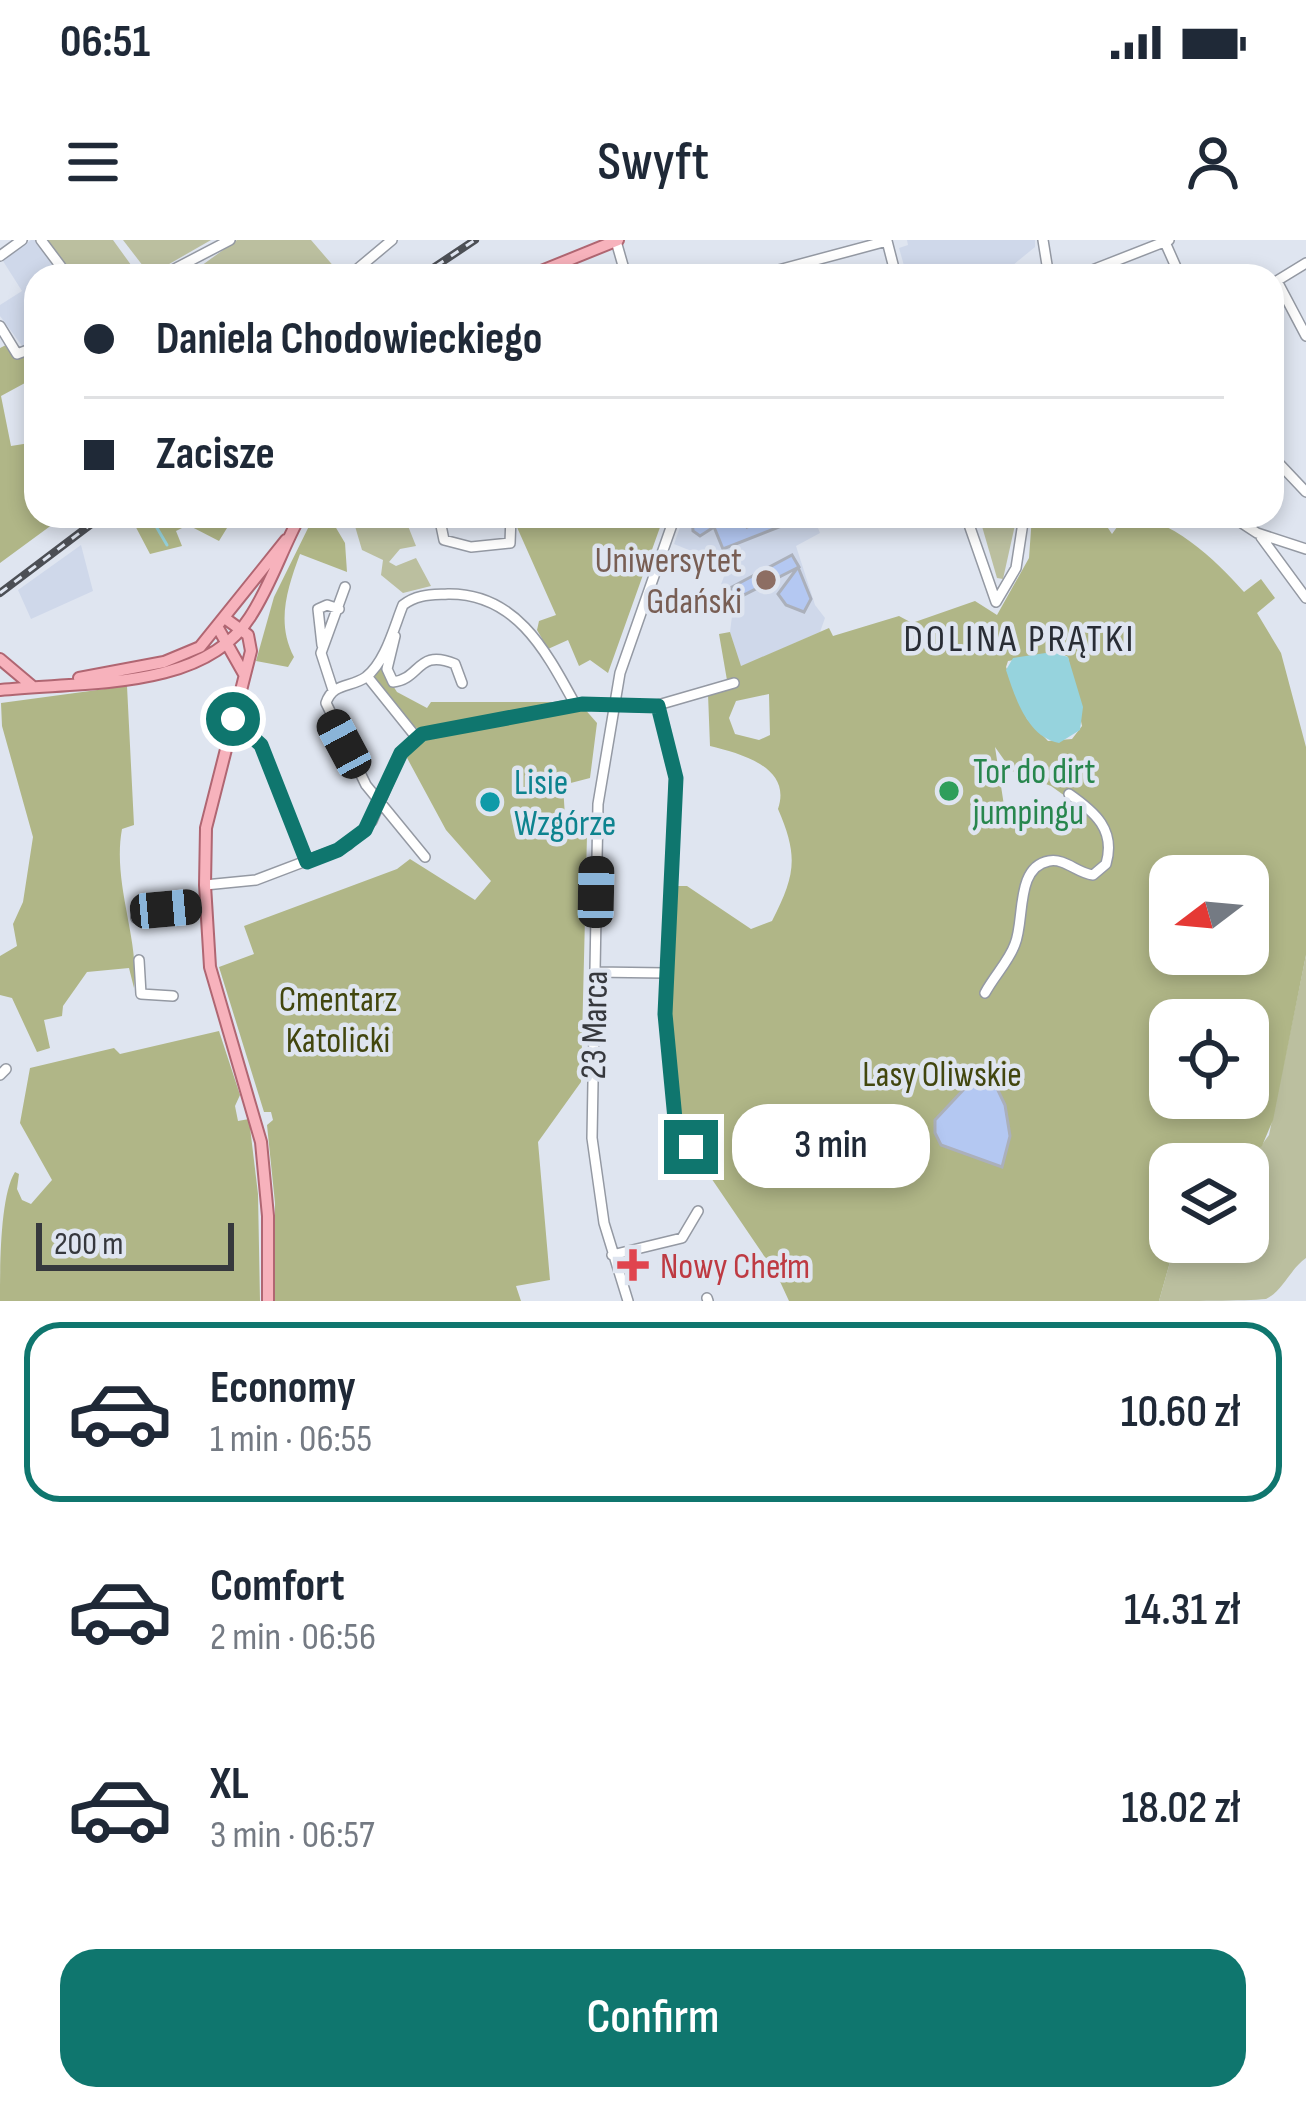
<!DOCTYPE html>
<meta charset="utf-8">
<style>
body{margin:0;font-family:"Sofia Sans Condensed",sans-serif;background:#f6f6f7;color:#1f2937;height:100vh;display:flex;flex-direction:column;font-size:45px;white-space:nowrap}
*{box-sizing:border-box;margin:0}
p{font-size:39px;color:#747a83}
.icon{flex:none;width:66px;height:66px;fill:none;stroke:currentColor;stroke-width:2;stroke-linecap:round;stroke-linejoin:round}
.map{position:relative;height:1061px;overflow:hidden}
.panel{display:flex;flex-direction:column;background:#fff;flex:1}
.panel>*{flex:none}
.guide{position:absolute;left:24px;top:24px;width:1260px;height:264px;border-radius:36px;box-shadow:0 6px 18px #0003;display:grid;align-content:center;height:264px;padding:0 60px;background:#fff}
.needle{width:78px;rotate:254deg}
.buttons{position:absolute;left:1149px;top:615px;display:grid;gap:24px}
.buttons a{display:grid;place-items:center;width:120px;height:120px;border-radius:24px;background:#fff;box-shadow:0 6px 18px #0003;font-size:60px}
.scale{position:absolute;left:36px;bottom:30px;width:198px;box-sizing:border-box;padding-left:12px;border:6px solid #36383d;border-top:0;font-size:33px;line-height:42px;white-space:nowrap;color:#36383d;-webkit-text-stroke:9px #dfe5f0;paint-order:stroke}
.end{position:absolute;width:54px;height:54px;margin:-27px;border:15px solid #0f766e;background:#fff;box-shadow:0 0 0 6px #fff}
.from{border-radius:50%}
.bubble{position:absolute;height:84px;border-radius:36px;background:#fff;box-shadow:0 6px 18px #0003;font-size:39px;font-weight:600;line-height:84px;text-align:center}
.car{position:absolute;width:36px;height:72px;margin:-36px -18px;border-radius:15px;box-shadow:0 0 9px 3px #0007;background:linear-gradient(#222 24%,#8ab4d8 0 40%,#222 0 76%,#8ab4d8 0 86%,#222 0)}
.guide b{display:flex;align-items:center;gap:42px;height:114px;font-size:45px}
.guide b+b{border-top:3px solid #e0e1e3}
.guide i{width:30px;height:30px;background:#1f2937}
ul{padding:21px 0 0;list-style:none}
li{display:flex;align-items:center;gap:36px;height:180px;margin:0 24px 18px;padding:0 36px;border:6px solid transparent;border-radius:36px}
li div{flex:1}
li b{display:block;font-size:45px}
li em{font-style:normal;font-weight:600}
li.current{border-color:#0f766e}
li>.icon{width:108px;height:108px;stroke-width:1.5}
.action{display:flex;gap:24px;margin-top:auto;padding:24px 60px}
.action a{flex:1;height:138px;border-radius:36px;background:#0f766e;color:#fff;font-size:48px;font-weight:600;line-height:138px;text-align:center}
.status{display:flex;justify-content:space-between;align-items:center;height:84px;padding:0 60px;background:#fff;direction:ltr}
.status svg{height:33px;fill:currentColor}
header{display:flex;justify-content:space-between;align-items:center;height:156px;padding:0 60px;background:#fff;font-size:54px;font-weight:600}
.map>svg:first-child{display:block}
.built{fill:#cfd8ea}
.green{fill:#bbbf9f}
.forest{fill:#b0b687;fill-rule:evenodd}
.water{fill:#96d3dd}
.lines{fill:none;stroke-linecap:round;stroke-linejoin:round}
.stream{stroke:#96d3dd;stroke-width:3}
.building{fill:#b4c8f2;stroke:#abb0bb;stroke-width:3}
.minor-casing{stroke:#9499a3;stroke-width:12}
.major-casing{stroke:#b06672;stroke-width:14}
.minor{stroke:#fff;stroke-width:9}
.major{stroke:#f7b2bc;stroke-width:10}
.rail-casing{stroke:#4c4f55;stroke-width:8}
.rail{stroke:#dfe5f0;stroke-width:3;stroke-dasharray:9;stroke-linecap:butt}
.route{stroke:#0f766e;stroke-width:15}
.education-dot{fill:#8d6e63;stroke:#dfe5f0;stroke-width:4.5}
.leisure-dot{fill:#2e9e5b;stroke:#dfe5f0;stroke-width:4.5}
.culture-dot{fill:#0f9aa8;stroke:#dfe5f0;stroke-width:4.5}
.health-dot{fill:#e0444e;stroke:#dfe5f0;stroke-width:4.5}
.labels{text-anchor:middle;stroke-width:9;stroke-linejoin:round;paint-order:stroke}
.education-label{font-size:36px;fill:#785e54;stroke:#dfe5f0;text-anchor:end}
.leisure-label{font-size:36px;fill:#27864d;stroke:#dfe5f0;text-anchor:start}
.culture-label{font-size:36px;fill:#0d838f;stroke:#dfe5f0;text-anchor:start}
.park-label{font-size:36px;fill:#42460e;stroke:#dfe5f0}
.street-label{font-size:36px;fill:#36383d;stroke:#dfe5f0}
.health-label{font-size:36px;fill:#be3a42;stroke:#dfe5f0;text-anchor:start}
.neighbourhood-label{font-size:39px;letter-spacing:3px;fill:#292d35;stroke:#dfe5f0}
</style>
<div class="status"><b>06:51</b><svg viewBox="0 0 49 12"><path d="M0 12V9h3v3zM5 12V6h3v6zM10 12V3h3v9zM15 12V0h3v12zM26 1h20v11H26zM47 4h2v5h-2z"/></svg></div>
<header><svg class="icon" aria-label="menu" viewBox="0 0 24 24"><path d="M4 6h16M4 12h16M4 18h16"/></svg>Swyft<svg class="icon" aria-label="person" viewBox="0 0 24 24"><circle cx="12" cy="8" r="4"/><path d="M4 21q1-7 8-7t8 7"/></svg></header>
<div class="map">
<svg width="1306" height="1061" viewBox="0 0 1306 1061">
<rect width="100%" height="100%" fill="#dfe5f0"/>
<!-- built -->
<path class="built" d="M31 0H44L71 36H36V101L23 107 0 76V65L22 51 3 21Z
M907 0H1035V7L1013 25 989 36H907L899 8 908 5Z
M684 276H834L818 288 820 293 796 306 815 365 825 378 820 392 740 427 730 392 732 376 712 368 728 326 674 304Z
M81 305 93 351 31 379 18 350Z"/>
<!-- green -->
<path class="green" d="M44 0H113L139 36H71Z
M123 0H211L150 35Z
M237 0H311L342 36H187Z
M352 276H404L416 306 400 309 389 322 396 326 416 318 431 346 403 353 381 335 383 320 362 310Z
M979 276H1017L1003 339 997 338Z
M1306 715V1018C1290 1029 1283 1051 1266 1059 1246 1061 1184 1061 1159 1061L1170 1022 1189 1002H1248V924H1234L1261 906 1269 895Z"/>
<!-- forest -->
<path class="forest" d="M36 101V137L1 156 11 206 36 202V276H64L0 323V108L6 105 12 113Z
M130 276H216L215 281 227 288 219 301 188 285 176 291 182 306 150 314Z
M314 276H329L345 303 347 332 300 314C287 349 276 383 294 417L288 427 256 421 274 357Z
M526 276H664L608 433 590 420 579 426 568 400 548 409 537 390 539 381 556 375 516 285Z
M1032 276H1100L1112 294 1125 276C1170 276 1215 319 1244 352L1261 339 1275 358 1257 373 1281 413 1306 507V715L1273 880 1262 906 1234 924H1170V1002H1189L1170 1022 1159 1061H789L777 1035 705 929 703 918 697 919 680 878 668 774 674 646H687L751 689 772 681C795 636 799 617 778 569 792 528 743 514 710 506L708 454 728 446 719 394 730 392 741 426 829 388 833 396 899 376 912 383 975 361 997 375 1029 318ZM1059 412 1068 417 1082 486 1072 499 1048 501 1027 479 1006 427 1008 421ZM769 454 770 495 759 500 735 494 729 478 736 461ZM995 507 1012 531 1051 546 1079 566C1055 588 1041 587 1011 582L1005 572ZM1170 636H1248V714H1170ZM1170 780H1248V858H1170Z
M388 412 384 432 397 452 427 468 431 462H568C536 466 441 495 417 488 397 482 384 455 373 439Z
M127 446 134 585 122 589C112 643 140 700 134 748L129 728 87 732 63 766 62 776 44 780 50 808 37 812 12 758 0 755V716L17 706 13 684 23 662 33 597 2 486 1 463Z
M583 467 597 483 590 538 563 545 566 593 587 595 581 842 538 902 550 1040 516 1046 521 1061H274L275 963 267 885 273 880 271 872H264L219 727 254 714 244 686 397 629 410 619 475 660 491 641 446 590 406 516 428 496Z
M219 791 240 855 235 866 238 881 249 879 258 954 260 1061H0C0 1026 0 956 15 932L19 934 17 949 22 960 31 964 52 940 20 883 30 828 114 808 120 814Z"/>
<!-- water -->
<path class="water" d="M1052 412 1068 417 1083 467 1080 490 1059 503C1027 497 1015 457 1006 430L1013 418Z"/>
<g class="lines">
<!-- stream -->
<path class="stream" d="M150 276 167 305
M187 276 190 277"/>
</g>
<!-- building -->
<path class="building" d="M692 276H743L747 287 760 282 758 276H807L723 309 714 287 700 296 693 291Z
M792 315 799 327 736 359 730 348Z
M798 327 811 359 804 372 786 365 778 354Z
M982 830 995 844 1005 865 1010 896 1002 927 941 905 935 893V880Z"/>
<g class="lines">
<defs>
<path id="minor" d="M41 0 68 36
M1043 0 1048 31
M1164 0 1180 36
M616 1 626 36
M887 1 896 36
M0 16 22 0
M161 36 230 0
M349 36 392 0
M456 36H463
M756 36 887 1
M1077 36 1169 0
M1277 41 1306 96
M1275 42 1306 23
M0 86 17 114 36 107
M1272 216 1306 252
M439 276 444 300 471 307 510 303 511 276
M966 276 996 362 1016 328 1024 276
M1231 276 1257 293 1306 309
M1261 297 1306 358
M395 396 387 429 393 442C421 439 417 408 455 424L462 443
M322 405 318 369 327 365 339 369
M367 436 416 497
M333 450 321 413 345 347
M658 466 675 538 665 774 675 879 690 907
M231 489 249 494 261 505 307 622
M425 617 366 545 326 463C333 442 351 448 366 437 386 421 394 387 403 365 417 354 431 355 448 354 516 353 546 411 575 464
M205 645 256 640 348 605 372 581 401 513 423 494 575 464 651 467 734 443
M136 678 162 670 205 666
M139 720 141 754 173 756
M595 732 665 733
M985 753C994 736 1009 721 1015 704 1025 680 1015 627 1049 621 1065 618 1077 633 1093 635L1106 624C1116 590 1095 572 1069 554
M0 835 6 829
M612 1015 682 998 698 971
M707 1058 708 1061
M628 1061 604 983 592 898 598 564 620 433 675 276"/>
<path id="major" d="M529 36 618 0
M226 379 248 395 251 411 206 588 205 645 210 727 261 902 268 976V1061
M218 388 244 434
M0 419 32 446
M79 438 164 422 200 407 286 300
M0 450C79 441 203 452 250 377 271 345 282 309 300 276"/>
</defs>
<!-- minor casing -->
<use href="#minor" class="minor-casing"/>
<!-- major casing -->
<use href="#major" class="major-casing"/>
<!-- minor -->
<use href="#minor" class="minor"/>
<!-- major -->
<use href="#major" class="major"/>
<defs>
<path id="rail" d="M421 36 475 0
M0 353 102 276"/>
</defs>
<!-- rail casing -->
<use href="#rail" class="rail-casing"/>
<!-- rail -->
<use href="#rail" class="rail"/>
</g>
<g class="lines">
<!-- route -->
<path class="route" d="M233 479 231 489 249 494 261 505 307 622 338 610 365 590 401 513 422 494 582 464 658 466 676 538 665 774 675 879 691 907"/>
</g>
<!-- markers -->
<circle class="education-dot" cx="766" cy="340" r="12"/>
<circle class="leisure-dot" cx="949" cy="551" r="12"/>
<circle class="culture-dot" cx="490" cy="562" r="12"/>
<path class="health-dot" d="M627 1007h12v12h12v12h-12v12h-12v-12h-12v-12h12z"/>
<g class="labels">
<!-- education labels -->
<g class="education-label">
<text x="742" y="332">Uniwersytet<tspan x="742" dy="41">Gdański</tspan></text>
</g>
<!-- leisure labels -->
<g class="leisure-label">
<text x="973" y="543">Tor do dirt<tspan x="973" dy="41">jumpingu</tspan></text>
</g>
<!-- culture labels -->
<g class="culture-label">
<text x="514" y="554">Lisie<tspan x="514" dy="41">Wzgórze</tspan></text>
</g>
<!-- park labels -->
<g class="park-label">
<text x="338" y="771">Cmentarz<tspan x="338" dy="41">Katolicki</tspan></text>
<text x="942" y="846">Lasy Oliwskie</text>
</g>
<!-- street labels -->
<g class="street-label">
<text transform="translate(593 785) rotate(-89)" y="13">23 Marca</text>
</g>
<!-- health labels -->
<g class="health-label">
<text x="660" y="1038">Nowy Chełm</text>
</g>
<!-- neighbourhood labels -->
<g class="neighbourhood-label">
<text x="1020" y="411">DOLINA PRĄTKI</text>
</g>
</g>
</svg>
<div class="buttons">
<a><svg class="needle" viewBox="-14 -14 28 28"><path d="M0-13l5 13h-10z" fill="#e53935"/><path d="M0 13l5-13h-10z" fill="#747a83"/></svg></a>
<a><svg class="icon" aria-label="locate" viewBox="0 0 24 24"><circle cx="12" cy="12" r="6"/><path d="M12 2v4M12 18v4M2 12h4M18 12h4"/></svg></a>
<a><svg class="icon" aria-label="layers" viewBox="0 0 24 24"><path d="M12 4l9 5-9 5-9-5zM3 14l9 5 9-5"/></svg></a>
</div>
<div class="scale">200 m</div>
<i class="end from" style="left:233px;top:479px"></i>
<i class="end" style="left:691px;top:907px"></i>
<div class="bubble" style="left:732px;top:864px;width:198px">3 min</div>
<i class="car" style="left:344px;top:504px;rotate:332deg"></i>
<i class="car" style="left:596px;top:652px;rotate:1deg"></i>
<i class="car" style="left:166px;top:669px;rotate:85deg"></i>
<div class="guide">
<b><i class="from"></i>Daniela Chodowieckiego</b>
<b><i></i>Zacisze</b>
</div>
</div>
<section class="panel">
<ul>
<li class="current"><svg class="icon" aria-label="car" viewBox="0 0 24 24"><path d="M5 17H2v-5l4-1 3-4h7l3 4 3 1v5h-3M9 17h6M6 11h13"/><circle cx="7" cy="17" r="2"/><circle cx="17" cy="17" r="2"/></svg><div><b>Economy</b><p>1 min · 06:55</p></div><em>10.60 zł</em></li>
<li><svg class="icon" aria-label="car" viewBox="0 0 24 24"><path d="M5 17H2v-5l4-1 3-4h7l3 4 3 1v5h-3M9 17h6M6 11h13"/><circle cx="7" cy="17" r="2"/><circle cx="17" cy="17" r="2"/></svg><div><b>Comfort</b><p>2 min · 06:56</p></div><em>14.31 zł</em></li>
<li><svg class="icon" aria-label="car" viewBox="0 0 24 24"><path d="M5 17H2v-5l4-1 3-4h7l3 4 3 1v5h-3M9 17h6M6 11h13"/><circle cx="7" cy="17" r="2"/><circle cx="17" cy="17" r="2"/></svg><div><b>XL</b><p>3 min · 06:57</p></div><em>18.02 zł</em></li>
</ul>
<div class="action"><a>Confirm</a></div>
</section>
